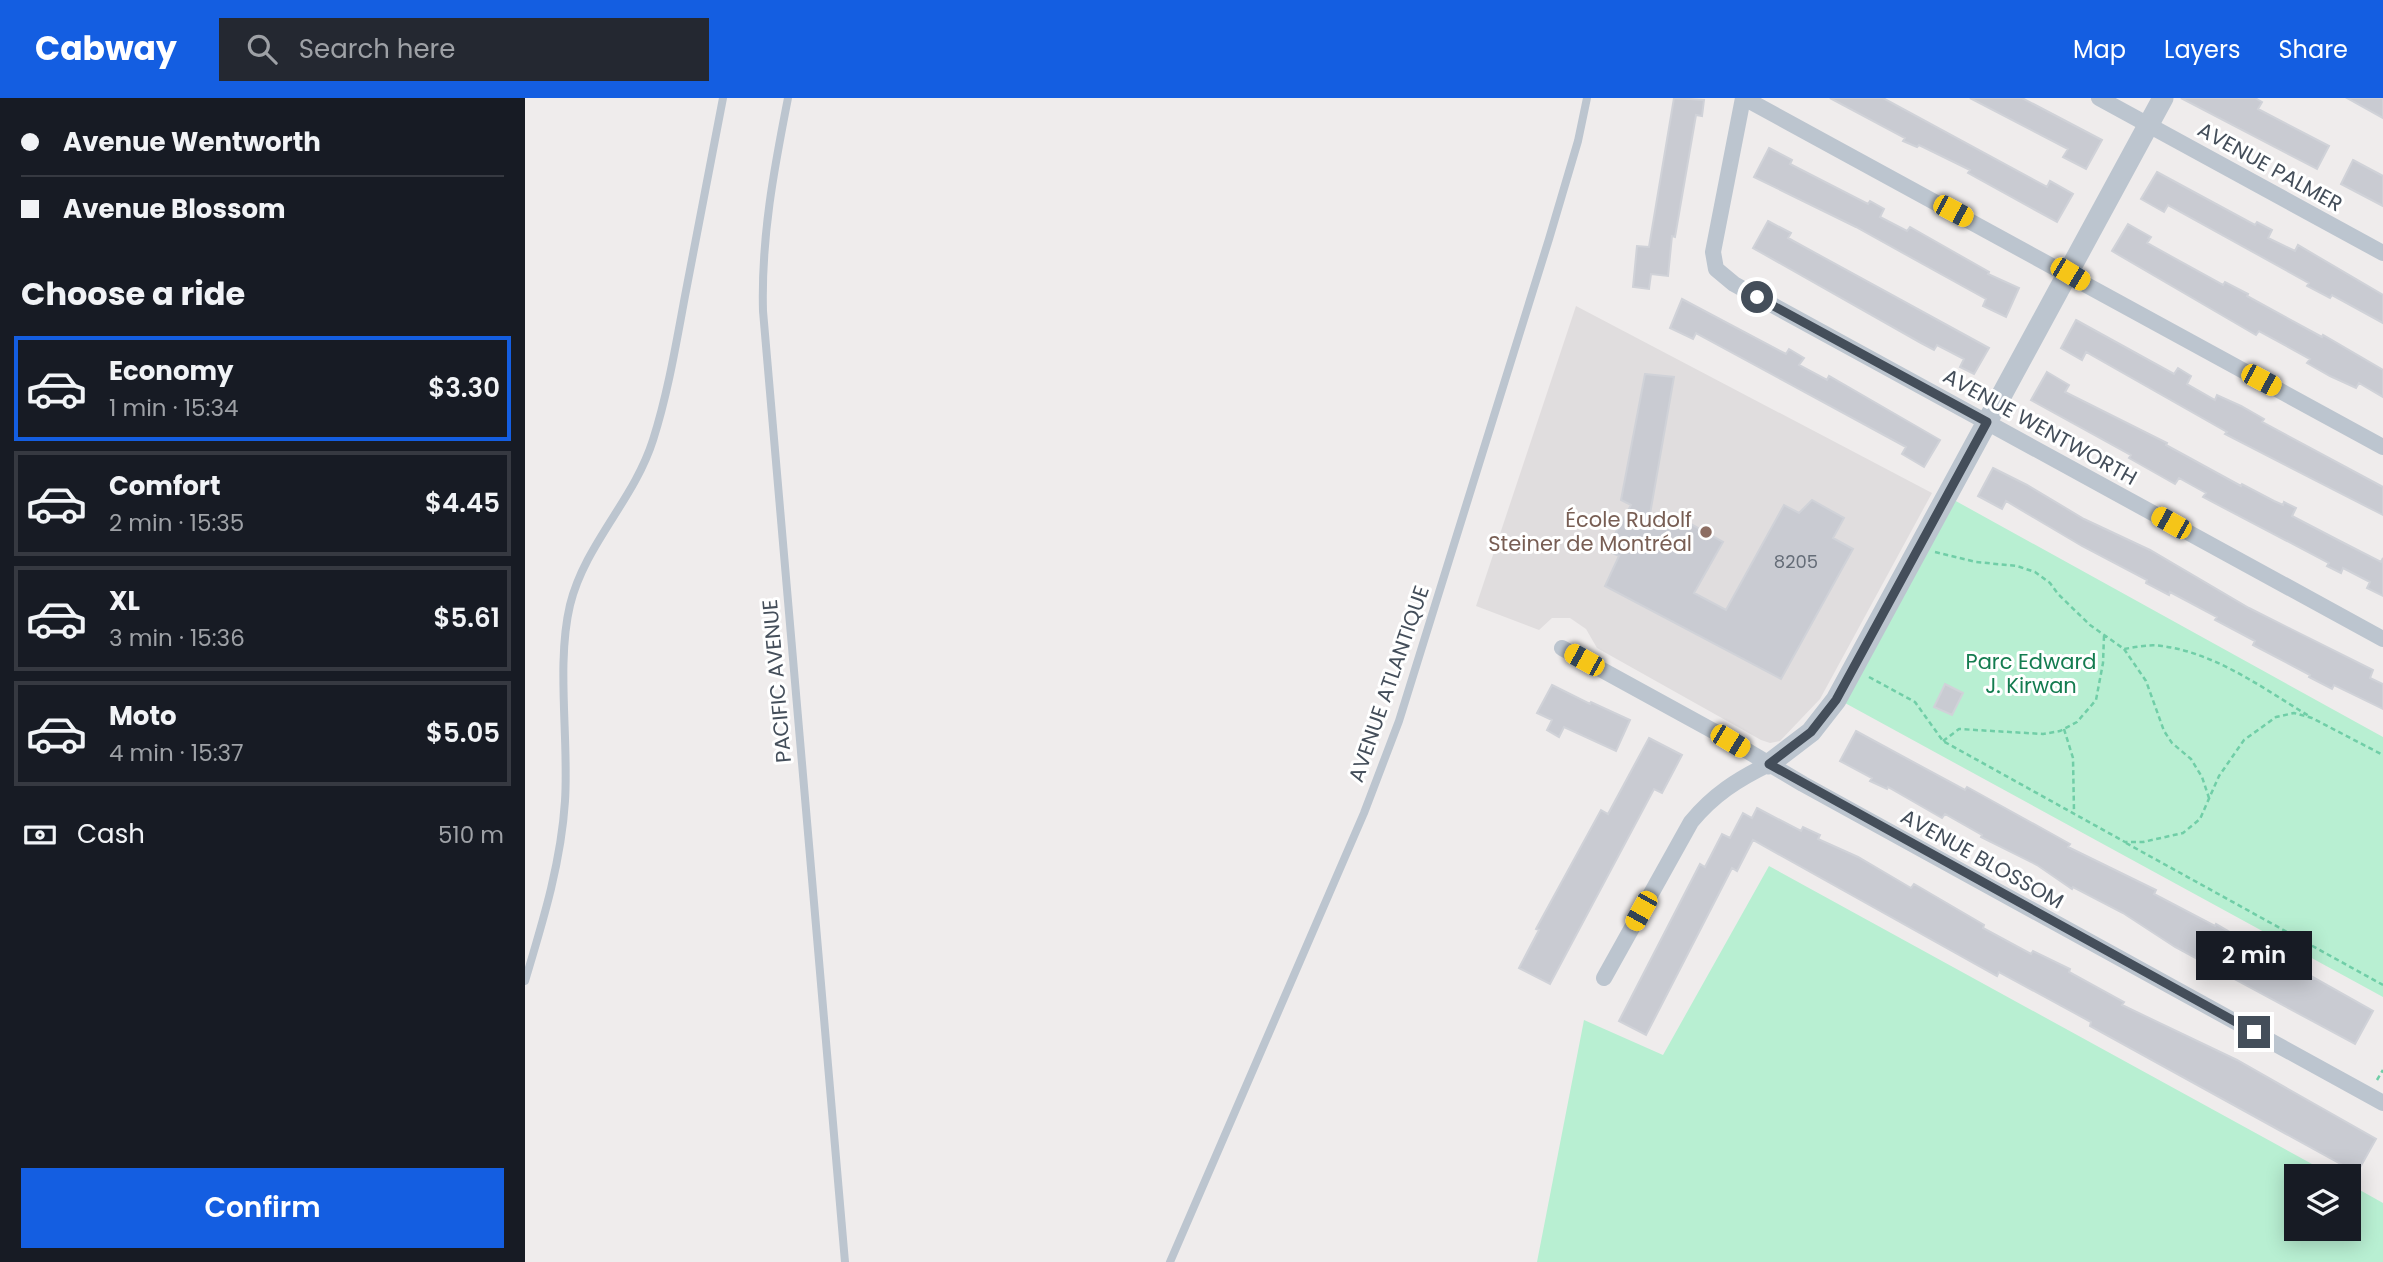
<!DOCTYPE html>
<meta charset="utf-8">
<style>
body{margin:0;font-family:Poppins,sans-serif;background:#242831;color:#f1f3f6;height:100vh;display:flex;flex-direction:column;font-size:26px;white-space:nowrap}
*{box-sizing:border-box;margin:0}
p{font-size:23px;color:#9ea1a6}
.icon{flex:none;width:38px;height:38px;fill:none;stroke:currentColor;stroke-width:2;stroke-linecap:round;stroke-linejoin:round}
.map{position:relative;flex:1;overflow:hidden}
.drawer{display:flex;flex-direction:column;background:#171b24;width:525px}
.drawer>*{flex:none}
.banner{display:grid;align-content:center;height:154px;padding:0 21px;background:#171b24}
.fabs{position:absolute;left:1759px;top:1066px;display:grid;gap:14px}
.fabs a{display:grid;place-items:center;width:77px;height:77px;border-radius:0px;background:#171b24;box-shadow:0 4px 18px #0003;font-size:35px}
.end{position:absolute;width:32px;height:32px;margin:-16px;border:9px solid #444e5a;background:#fff;box-shadow:0 0 0 4px #fff}
.from{border-radius:50%}
.bubble{position:absolute;height:49px;border-radius:0px;background:#171b24;box-shadow:0 4px 18px #0003;font-size:23px;font-weight:600;line-height:49px;text-align:center}
.car{position:absolute;width:21px;height:42px;margin:-21px -10px;border-radius:9px;box-shadow:0 0 5px 2px #0007;background:linear-gradient(#f5c518 24%,#345 0 40%,#f5c518 0 76%,#345 0 86%,#f5c518 0)}
.banner b{display:flex;align-items:center;gap:24px;height:66px;font-size:26px}
.banner b+b{border-top:2px solid #363941}
.banner i{width:18px;height:18px;background:#f1f3f6}
ul{padding:0;list-style:none}
li{display:flex;align-items:center;gap:21px;height:105px;margin:0 14px 10px;padding:0 7px;border:4px solid #363941;border-radius:0px}
li div{flex:1}
li b{display:block;font-size:26px}
li em{font-style:normal;font-weight:600}
li.selected{border-color:#145ee1}
li>.icon{width:63px;height:63px;stroke-width:1.5}
h2{padding:0 21px;font-size:32px;line-height:84px}
.pay{display:flex;align-items:center;gap:18px;height:77px;padding:0 21px;font-size:26px}
.pay p{margin-inline-start:auto}
.action{display:flex;gap:14px;margin-top:auto;padding:14px 21px}
.action a{flex:1;height:80px;border-radius:0px;background:#145ee1;color:#fff;font-size:28px;font-weight:600;line-height:80px;text-align:center}
header{display:flex;align-items:center;gap:42px;box-sizing:border-box;height:98px;padding:0 35px;background:#145ee1;color:#fff}
header strong{font-size:33px}
nav{display:flex;gap:38px;margin-inline-start:auto;font-size:24px}
.search{width:490px;height:63px;background:#242831;display:flex;align-items:center;gap:18px;box-sizing:border-box;padding:0 24px;border-radius:0px;color:#9ea1a6;font-size:26px}
main{display:flex;flex:1;min-height:0}
.map>svg:first-child{display:block}
.education{fill:#e0ddde}
.green{fill:#b8efd2}
.building{fill:#c9cbd2;stroke:#d0d2d8;stroke-width:2}
.lines{fill:none;stroke-linecap:round;stroke-linejoin:round}
.path{stroke:#70cea7;stroke-width:2.5;stroke-dasharray:5 3.5;stroke-linecap:butt}
.service{stroke:#bcc5cf;stroke-width:8}
.minor{stroke:#bcc5cf;stroke-width:16}
.tertiary{stroke:#bcc5cf;stroke-width:21}
.route{stroke:#444e5a;stroke-width:9}
.education-dot{fill:#8d6e63;stroke:#fff;stroke-width:2.5}
.labels{text-anchor:middle;stroke-width:6;stroke-linejoin:round;paint-order:stroke}
.number-label{font-size:18px;fill:#656d78}
.street-label{font-size:21px;fill:#444e5a;stroke:#fff}
.education-label{font-size:21px;fill:#785e54;stroke:#fff;text-anchor:end}
.park-label{font-size:21px;fill:#147c50;stroke:#fff}
</style>
<header>
<strong>Cabway</strong>
<div class="search"><svg class="icon" aria-label="search" viewBox="0 0 24 24"><circle cx="10" cy="10" r="6"/><path d="M15 15l6 6"/></svg>Search here</div>
<nav><a>Map</a><a>Layers</a><a>Share</a></nav>
</header>
<main>
<section class="drawer">
<div class="banner">
<b><i class="from"></i>Avenue Wentworth</b>
<b><i></i>Avenue Blossom</b>
</div>
<h2>Choose a ride</h2>
<ul>
<li class="selected"><svg class="icon" aria-label="car" viewBox="0 0 24 24"><path d="M5 17H2v-5l4-1 3-4h7l3 4 3 1v5h-3M9 17h6M6 11h13"/><circle cx="7" cy="17" r="2"/><circle cx="17" cy="17" r="2"/></svg><div><b>Economy</b><p>1 min · 15:34</p></div><em>$3.30</em></li>
<li><svg class="icon" aria-label="car" viewBox="0 0 24 24"><path d="M5 17H2v-5l4-1 3-4h7l3 4 3 1v5h-3M9 17h6M6 11h13"/><circle cx="7" cy="17" r="2"/><circle cx="17" cy="17" r="2"/></svg><div><b>Comfort</b><p>2 min · 15:35</p></div><em>$4.45</em></li>
<li><svg class="icon" aria-label="car" viewBox="0 0 24 24"><path d="M5 17H2v-5l4-1 3-4h7l3 4 3 1v5h-3M9 17h6M6 11h13"/><circle cx="7" cy="17" r="2"/><circle cx="17" cy="17" r="2"/></svg><div><b>XL</b><p>3 min · 15:36</p></div><em>$5.61</em></li>
<li><svg class="icon" aria-label="car" viewBox="0 0 24 24"><path d="M5 17H2v-5l4-1 3-4h7l3 4 3 1v5h-3M9 17h6M6 11h13"/><circle cx="7" cy="17" r="2"/><circle cx="17" cy="17" r="2"/></svg><div><b>Moto</b><p>4 min · 15:37</p></div><em>$5.05</em></li>
</ul>
<div class="pay"><svg class="icon" aria-label="cash" viewBox="0 0 24 24"><path d="M3 7h18v10H3z"/><circle cx="12" cy="12" r="2"/></svg>Cash<p>510 m</p></div>
<div class="action"><a>Confirm</a></div>
</section>
<div class="map">
<svg width="1858" height="1164" viewBox="0 0 1858 1164">
<rect width="100%" height="100%" fill="#efecec"/>
<!-- education -->
<path class="education" d="M1051 208 1407 395 1295 601 1255 643 1245 645 1236 642 1072 550 1061 531 1045 520H1027L1014 532 951 508Z"/>
<!-- green -->
<path class="green" d="M1429 402 1858 639V899L1320 605Z
M1244 768 1809 1078H1771V1130H1824V1086L1858 1105V1164H1012L1059 922 1138 957Z"/>
<!-- building -->
<path class="building" d="M1149 0 1179 2 1177 18 1171 17 1150 139 1147 138 1143 178 1126 176 1124 191 1108 189 1112 148 1124 149Z
M1305 0H1358L1522 89 1525 83 1548 96 1532 124 1443 75 1445 72 1394 47 1392 49 1378 43 1380 40Z
M1445 0H1497L1577 42 1561 71 1538 59 1543 51Z
M1656 0H1730L1737 4 1733 11 1804 48 1792 71Z
M1822 0H1858V20Z
M1244 50 1267 62 1265 66 1343 106 1345 103 1359 111 1355 119 1382 133 1385 129 1464 174 1463 176 1494 190 1481 219 1458 208 1461 201 1331 129 1229 79Z
M1828 62 1858 78V108L1816 86Z
M1632 74 1730 127 1732 124 1747 132 1743 140 1770 153 1773 147 1858 197V225L1807 197 1805 200 1782 188 1784 185 1643 107 1639 114 1616 101Z
M1243 123 1266 135 1263 140 1464 250 1449 276 1435 269 1439 261 1412 247 1409 252 1396 245 1228 150Z
M1603 126 1626 139 1622 145 1698 187 1700 184 1723 196 1722 198 1797 239 1798 237 1858 272V299L1834 285 1831 290 1805 278 1782 265 1785 261 1734 233 1731 237 1587 153Z
M1157 201 1261 256 1264 251 1279 260 1274 267 1302 282 1304 278 1415 342 1399 369 1377 356 1381 349 1171 235 1168 241 1145 230Z
M1551 222 1649 276 1653 270 1666 278 1662 286 1690 302 1692 297 1716 308 1739 321 1737 324 1858 389V417L1700 336 1702 334 1561 254 1557 262 1536 250Z
M1522 274 1544 287 1540 294 1642 345 1641 347 1716 388 1717 386 1749 403 1758 407 1759 404 1771 410 1767 418 1815 443 1856 464 1858 460V498L1842 490 1845 484 1818 470 1816 475 1802 468 1804 465 1678 399 1681 395 1654 380 1650 386 1604 360 1606 357 1506 302Z
M1120 276 1149 279 1125 416 1151 428 1155 420 1198 444 1169 495 1201 512 1259 407 1274 415 1287 402 1319 420 1308 440 1328 451 1256 581 1080 488 1094 458 1081 452 1106 407 1096 402Z
M1468 370 1502 387 1559 421 1625 452 1724 510 1848 572 1845 580 1858 586V611L1809 587 1807 591 1784 579 1785 577 1728 547 1730 543 1690 522 1692 519 1645 494 1644 497 1621 485 1622 482 1557 448 1481 403 1477 411 1453 398Z
M1420 586 1438 595 1427 617 1409 609Z
M1027 587 1065 606 1066 604 1105 622 1091 653 1039 629 1034 639 1022 632 1027 622 1012 615Z
M1331 633 1440 692 1442 689 1545 746 1543 749 1631 792 1629 796 1690 828 1691 826 1744 857 1745 855 1848 913 1830 946 1650 849 1598 815 1548 789 1547 791 1512 767 1456 739 1457 737 1420 716 1417 720 1363 689 1362 691 1345 683 1347 680 1315 663Z
M1124 640 1157 657 1137 695 1129 691 1025 886 994 870 1014 832 1011 831 1076 712 1083 716Z
M1232 710 1276 733 1278 729 1295 737 1293 741 1333 759 1386 790 1389 786 1459 827 1458 830 1506 856 1508 853 1545 871 1544 874 1599 904 1597 907 1712 962 1851 1041 1832 1075 1565 928 1566 924 1474 874 1472 878 1228 742 1212 773 1207 770 1121 937 1094 923 1175 766 1180 769 1197 736 1205 740 1218 715 1227 720Z"/>
<g class="lines">
<!-- path -->
<path class="path" d="M1410 454 1451 464 1492 468 1510 474 1525 485 1533 496 1565 527 1599 551C1611 549 1624 546 1637 548 1691 555 1739 591 1784 618
M1599 551 1621 583 1639 633 1647 645 1666 661 1677 679 1684 700
M1344 579 1390 604 1418 643 1600 744H1618L1658 735 1675 721 1694 678 1719 642 1751 619 1769 615 1787 620 1858 657
M1539 631 1548 660 1549 714
M1418 643 1434 631 1518 636 1535 633 1552 624 1571 602 1578 565 1579 538
M1601 745 1858 887
M1852 982 1858 972"/>
<!-- service -->
<path class="service" d="M263 0C249 71 236 140 238 213L320 1164
M0 883C18 823 36 765 40 703 44 641 31 566 45 507 60 446 109 402 128 342 143 295 151 246 160 198 173 132 185 66 198 0
M645 1164 839 715 874 623 1024 141 1053 43 1062 0"/>
<!-- minor -->
<path class="minor" d="M1218 0 1188 154 1191 171 1209 186 1858 541
M1219 0 1858 349
M1574 0 1858 155
M1037 550 1192 635 1278 686 1858 1005
M1079 880 1166 724C1188 697 1213 681 1244 666"/>
<!-- tertiary -->
<path class="tertiary" d="M1244 666 1286 634 1311 602 1638 0"/>
</g>
<g class="lines">
<!-- route -->
<path class="route" d="M1232 199 1462 324 1311 602 1286 634 1244 666 1729 934"/>
</g>
<!-- markers -->
<circle class="education-dot" cx="1181" cy="434" r="7"/>
<g class="labels">
<!-- number labels -->
<g class="number-label">
<text x="1271" y="470">8205</text>
</g>
<!-- street labels -->
<g class="street-label">
<text transform="translate(1745 69) rotate(29)" y="7">AVENUE PALMER</text>
<text transform="translate(1515 329) rotate(29)" y="7">AVENUE WENTWORTH</text>
<text transform="translate(252 583) rotate(-95)" y="7">PACIFIC AVENUE</text>
<text transform="translate(864 586) rotate(-71)" y="7">AVENUE ATLANTIQUE</text>
<text transform="translate(1457 761) rotate(29)" y="7">AVENUE BLOSSOM</text>
</g>
<!-- education labels -->
<g class="education-label">
<text x="1167" y="429">École Rudolf<tspan x="1167" dy="24">Steiner de Montréal</tspan></text>
</g>
<!-- park labels -->
<g class="park-label">
<text x="1506" y="571">Parc Edward<tspan x="1506" dy="24">J. Kirwan</tspan></text>
</g>
</g>
</svg>
<div class="fabs">
<a><svg class="icon" aria-label="layers" viewBox="0 0 24 24"><path d="M12 4l9 5-9 5-9-5zM3 14l9 5 9-5"/></svg></a>
</div>
<i class="end from" style="left:1232px;top:199px"></i>
<i class="end" style="left:1729px;top:934px"></i>
<div class="bubble" style="left:1671px;top:833px;width:116px">2 min</div>
<i class="car" style="left:1428px;top:113px;rotate:118deg"></i>
<i class="car" style="left:1545px;top:176px;rotate:121deg"></i>
<i class="car" style="left:1736px;top:282px;rotate:118deg"></i>
<i class="car" style="left:1646px;top:425px;rotate:299deg"></i>
<i class="car" style="left:1059px;top:562px;rotate:299deg"></i>
<i class="car" style="left:1205px;top:643px;rotate:121deg"></i>
<i class="car" style="left:1116px;top:813px;rotate:209deg"></i>
</div>
</main>
